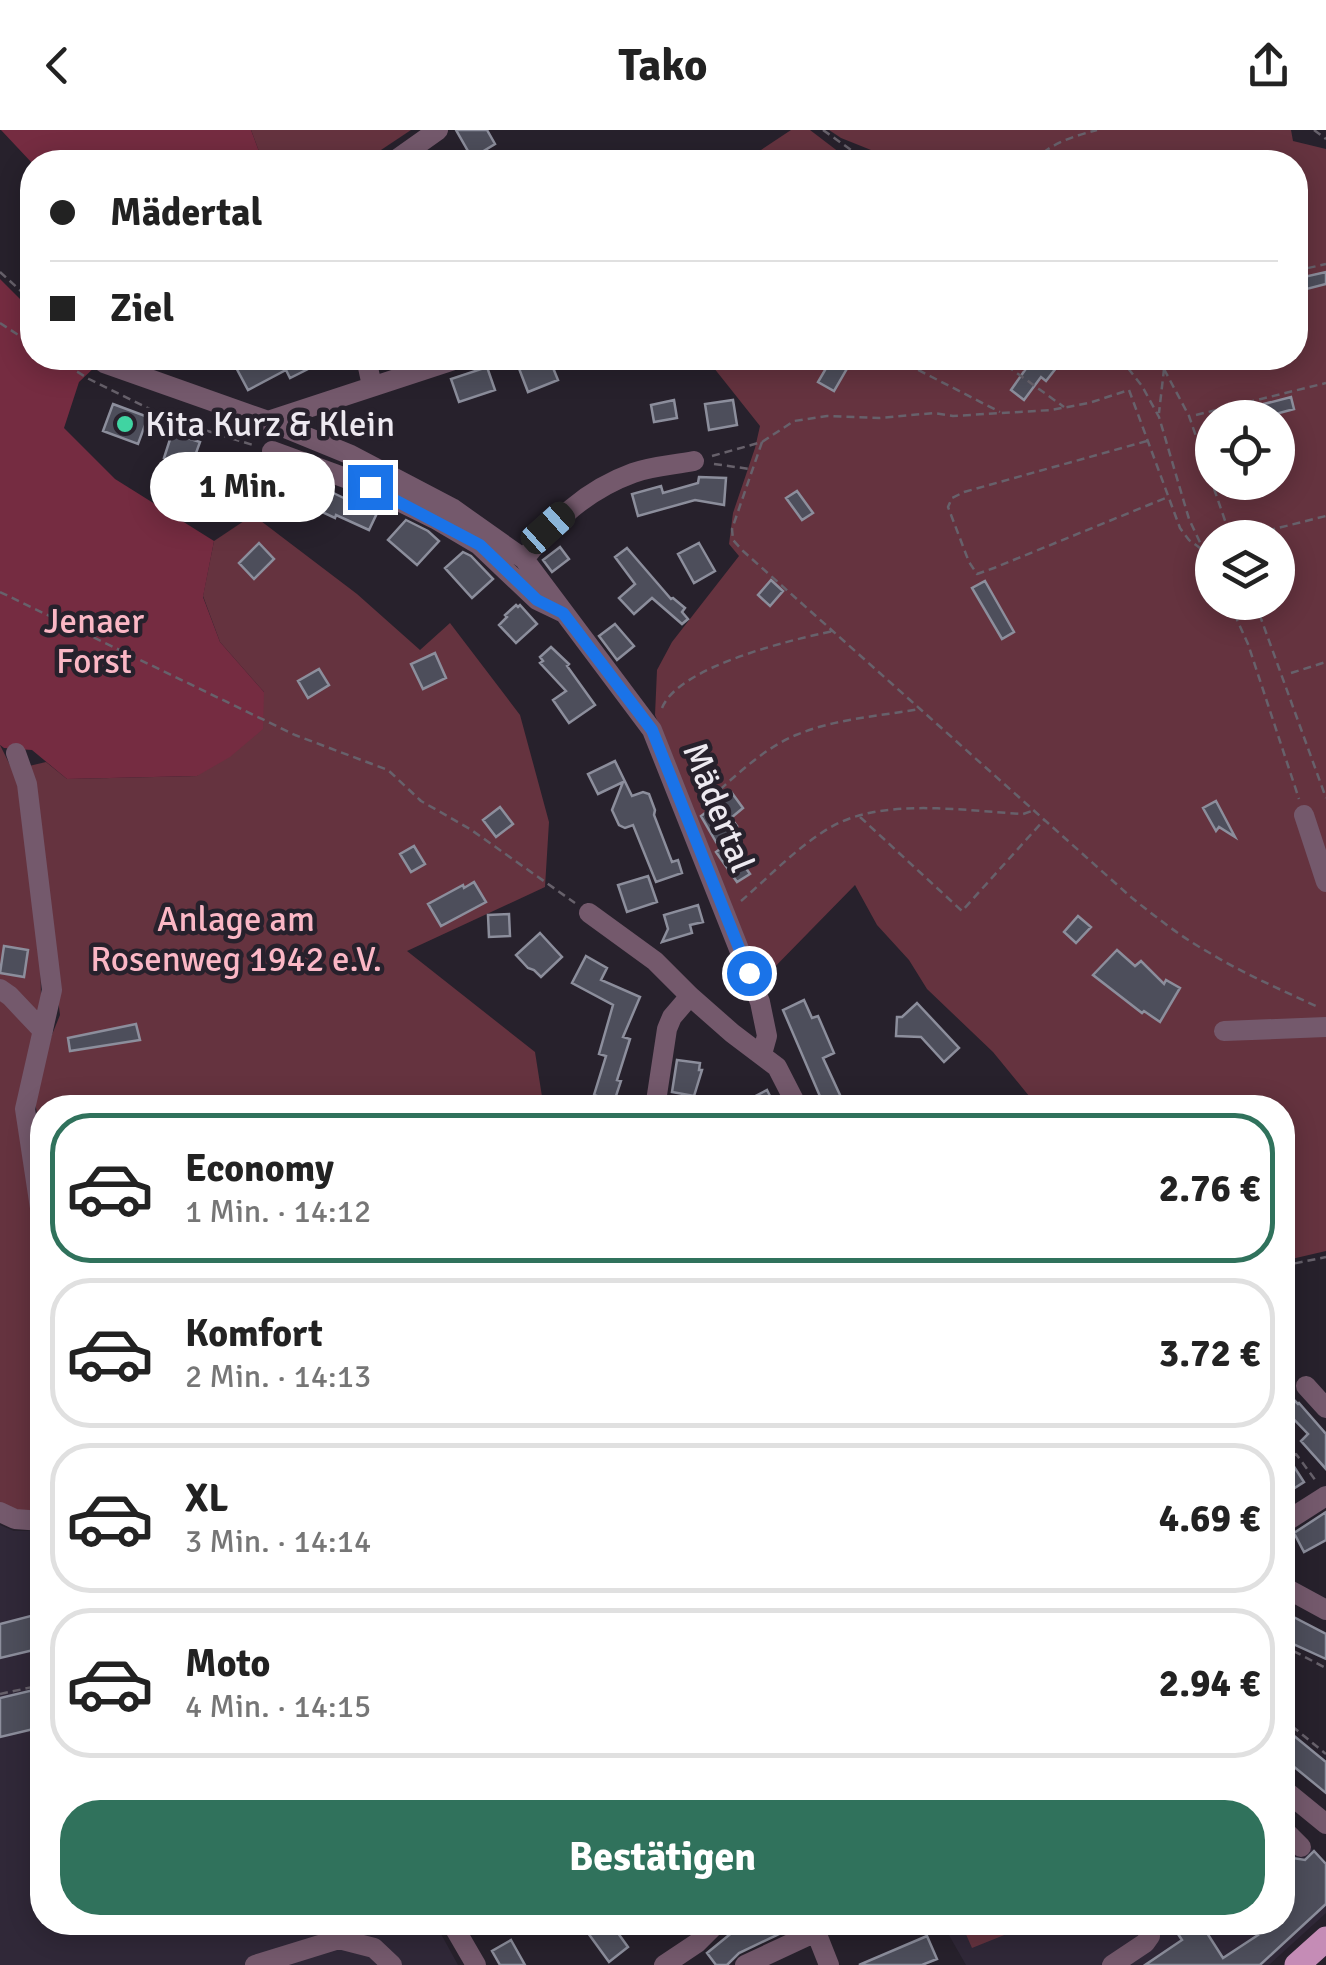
<!DOCTYPE html>
<html lang="de">
<meta charset="utf-8">
<style>
body{margin:0;font-family:Signika,sans-serif;background:#f6f6f6;color:#222;height:100vh;display:flex;flex-direction:column;font-size:38px;white-space:nowrap}
*{box-sizing:border-box;margin:0}
p{font-size:32px;color:#767676}
.icon{flex:none;width:55px;height:55px;fill:none;stroke:currentColor;stroke-width:2;stroke-linecap:round;stroke-linejoin:round}
.map{position:relative;flex:1;overflow:hidden}
.drawer{position:absolute;left:30px;top:965px;width:1265px;height:840px;display:flex;flex-direction:column;background:#fff;border-radius:40px;box-shadow:0 5px 25px #0003}
.drawer>*{flex:none}
.banner{position:absolute;left:20px;top:20px;width:1288px;height:220px;border-radius:40px;box-shadow:0 5px 25px #0003;display:grid;align-content:center;height:220px;padding:0 30px;background:#fff}
.fabs{position:absolute;left:1195px;top:270px;display:grid;gap:20px}
.fabs a{display:grid;place-items:center;width:100px;height:100px;border-radius:50%;background:#fff;box-shadow:0 5px 25px #0003;font-size:50px}
.end{position:absolute;width:45px;height:45px;margin:-22px;border:12px solid #1a73e8;background:#fff;box-shadow:0 0 0 5px #fff}
.from{border-radius:50%}
.bubble{position:absolute;height:70px;border-radius:35px;background:#fff;box-shadow:0 5px 25px #0003;font-size:32px;font-weight:800;line-height:70px;text-align:center}
.car{position:absolute;width:30px;height:60px;margin:-30px -15px;border-radius:12px;box-shadow:0 0 8px 2px #0007;background:linear-gradient(#222 24%,#8ab4d8 0 40%,#222 0 76%,#8ab4d8 0 86%,#222 0)}
.banner b{display:flex;align-items:center;gap:35px;height:95px;font-size:38px}
.banner b+b{border-top:2px solid #e0e0e0}
.banner i{width:25px;height:25px;background:#222}
ul{padding:18px 0 0;list-style:none}
li{display:flex;align-items:center;gap:30px;height:150px;margin:0 20px 15px;padding:0 10px;border:5px solid #e0e0e0;border-radius:40px}
li div{flex:1}
li b{display:block;font-size:38px}
li em{font-style:normal;font-weight:800}
li.selected{border-color:#30725c}
li>.icon{width:90px;height:90px;stroke-width:1.5}
.action{display:flex;gap:20px;margin-top:auto;padding:20px 30px}
.action a{flex:1;height:115px;border-radius:40px;background:#30725c;color:#fff;font-size:40px;font-weight:800;line-height:115px;text-align:center}
header{display:flex;justify-content:space-between;align-items:center;height:130px;padding:0 30px;background:#fff;font-size:45px;font-weight:800}
.map>svg:first-child{display:block}
.built{fill:#302838}
.green{fill:#65333f;fill-rule:evenodd}
.forest{fill:#752c41}
.building{fill:#4d4e5b;stroke:#8c8e9c;stroke-width:2.5}
.lines{fill:none;stroke-linecap:round;stroke-linejoin:round}
.path{stroke:#67616b;stroke-width:2.5;stroke-dasharray:8 5;stroke-linecap:butt}
.minor{stroke:#74596c;stroke-width:20}
.major{stroke:#c58cb6;stroke-width:25}
.route{stroke:#1a73e8;stroke-width:12}
.poi-dot{fill:#40d4a2;stroke:#27212c;stroke-width:4}
.labels{text-anchor:middle;stroke-width:9;stroke-linejoin:round;paint-order:stroke}
.poi-label{font-size:35px;fill:#ede9f0;stroke:#27212c;text-anchor:start}
.park-label{font-size:35px;fill:#fbb7c5;stroke:#27212c}
.street-label{font-size:35px;fill:#ede9f0;stroke:#27212c}
</style>
<header><svg class="icon" aria-label="back" viewBox="0 0 24 24"><path d="M15 5l-7 7 7 7"/></svg>Tako<svg class="icon" aria-label="share" viewBox="0 0 24 24"><path d="M12 15V3M7 8l5-5 5 5M5 13v7h14v-7"/></svg></header>
<div class="map">
<svg width="1326" height="1835" viewBox="0 0 1326 1835">
<rect width="100%" height="100%" fill="#27212c"/>
<!-- built -->
<path class="built" d="M0 1395 14 1401H42V1792L435 1793 458 1835H0Z
M1283 1674 1296 1686 1288 1695 1326 1733V1783L1269 1835H966L942 1793 1282 1792Z"/>
<!-- green -->
<path class="green" d="M251 0H411L363 32H263Z
M791 0H810L852 32H743Z
M829 0H1291L1293 11 1326 19V1121L1283 1131 1282 978 1038 977 993 922 927 859 909 830 877 795 855 755 761 851 655 585 657 540 672 512 739 426 729 414 733 383 755 318 760 296 706 228H1295V32H901L841 8ZM1212 288H1278V352H1212ZM1212 408H1278V472H1212Z
M253 385 357 464 420 520 450 493 520 585 549 692 545 757 407 821 535 922 543 973 541 977 42 978V1011L35 972 49 912 60 885 29 636 46 632 67 649 197 646 264 562 220 512 203 466 214 411Z
M0 615 17 649 40 818 41 868 20 987 42 1112V1381L18 1380 0 1373Z
M961 1793H1016L1019 1799 972 1818Z"/>
<!-- forest -->
<path class="forest" d="M1 0H251L263 32 32 33Z
M0 149 32 181V228H89L98 234 79 252 64 298 115 349 214 411 203 467 220 512 264 562 263 599 230 627 197 646 67 649 32 620 4 618 0 615Z"/>
<!-- building -->
<path class="building" d="M456 0H487L495 14 472 28Z
M1326 142V154L1295 162V149Z
M231 228H310L314 236 290 248 286 240 248 260Z
M515 228H549L558 250 528 262Z
M832 228 849 235 834 261 818 252Z
M1007 228H1052L1060 233 1046 251 1041 247 1024 270 1011 260 1025 240Z
M487 237 495 260 459 272 451 249Z
M1291 267 1294 279 1261 288H1230L1229 283Z
M674 270 677 288 654 292 651 275Z
M733 270 737 295 709 300 705 274Z
M113 274 148 287 138 314 103 301Z
M172 303 200 312 191 337 164 328Z
M256 333 280 342 273 361 249 352Z
M699 347 726 348 724 375 695 370 638 386 632 364 661 356 663 363 698 353Z
M317 355 354 373 356 370 378 381 369 400 336 385 335 388 307 375Z
M797 361 813 383 802 390 786 368Z
M406 390 428 401 439 411 417 435 388 410Z
M259 413 274 429 254 449 239 433Z
M699 413 715 441 694 453 678 424Z
M560 417 569 429 552 442 543 430Z
M627 418 671 469 673 468 685 478 682 482 688 489 682 494 652 468 634 484 619 468 635 454 615 427Z
M463 422 471 426 493 449 472 468 445 438Z
M771 450 783 461 770 476 758 465Z
M985 451 1014 502 1002 509 972 458Z
M516 475 518 477 520 475 537 494 516 513 499 495 507 487 505 485Z
M615 494 634 516 617 530 599 506Z
M551 517 569 534 567 536 595 575 569 593 553 570 566 561 540 533 543 531 540 527Z
M435 523 446 548 423 559 411 534Z
M319 539 329 555 308 568 298 551Z
M615 631 632 666 643 662 649 664 655 680 654 685 672 732 678 730 682 743 656 752 633 695 625 698 619 695 612 680 623 652 598 664 588 644Z
M732 663 743 678 731 688 737 696 716 712 701 686Z
M1216 671 1235 707 1219 697 1216 701 1203 678Z
M500 677 513 694 496 707 483 690Z
M728 713 750 744 737 752 716 722Z
M414 716 425 734 411 742 400 724Z
M648 746 657 772 627 782 618 755Z
M474 752 486 772 441 796 428 774 463 755 464 758Z
M698 775 703 792 690 795 692 803 662 812 668 799 664 785Z
M509 784 510 806 489 807 488 785Z
M1078 786 1091 797 1076 813 1064 802Z
M540 803 562 827 541 847 534 840 528 838 516 825Z
M4 816 28 820 24 847 0 843Z
M1117 820 1135 836 1141 831 1164 854 1166 850 1180 858 1160 892 1144 881 1142 883 1093 845Z
M586 826 607 838 601 850 640 867 623 907 630 909 617 950 621 951 614 972 594 965 606 926 599 924 613 875 572 853Z
M804 870 812 888 818 886 834 923 823 928 846 978H825L783 880Z
M917 873 959 918 944 932 921 907 896 906 897 887H902Z
M136 894 140 910 70 921 68 908Z
M677 930 700 933 699 940H702L694 966 672 962Z
M767 960 776 978H732Z
M1282 1258 1298 1274 1299 1273 1326 1304V1339L1301 1311 1308 1304 1282 1277Z
M1291 1332 1304 1352 1282 1366V1338Z
M1326 1382V1410L1304 1422 1294 1403Z
M1282 1481 1326 1504V1529L1282 1509Z
M42 1483V1518L0 1528V1494Z
M42 1558V1597L0 1607V1568Z
M1282 1596 1326 1632V1663L1282 1627Z
M1314 1721 1326 1734V1774L1260 1835H1145L1182 1810 1170 1792H1200L1223 1828 1258 1805 1247 1792H1282V1737L1293 1728 1305 1730Z
M580 1792H610L628 1817 609 1832Z
M745 1792H789L792 1798 739 1823 727 1835H716L707 1823Z
M927 1806 937 1829 922 1835H859Z
M511 1810 525 1835H500L492 1821Z"/>
<g class="lines">
<!-- path -->
<path class="path" d="M823 0 854 22 875 32
M1314 0 1326 9
M1034 32C1049 13 1075 6 1097 0
M1295 141 1326 134
M0 142 32 171
M0 193 32 214
M55 228 89 249 172 290 256 316
M895 228 1000 282
M996 228 1064 277
M1120 228 1142 256 1159 287 1189 389 1212 438
M1156 228 1164 239 1159 283
M1164 239 1189 286 1231 408
M1196 285 1326 253
M1147 311 964 362 952 368 948 377 969 432 977 444 994 438 1168 367
M762 312 732 399 733 410 743 421 1132 768C1156 787 1181 807 1208 822 1244 844 1282 860 1320 878
M712 326 762 312 794 291 827 286 880 288 934 283 953 286 1051 280 1089 273 1129 260 1180 398 1189 410 1204 421
M714 334 750 339
M1242 407 1326 386
M0 462 295 605 388 640 421 671 470 699 575 773
M1229 472 1248 514 1299 669
M1255 472 1326 668
M1291 543 1326 532
M662 578C679 536 791 510 833 501
M701 677C729 652 760 620 796 605 834 589 879 586 920 579
M860 687 962 781 1044 690
M741 771C769 747 798 716 831 697 883 667 965 681 1023 684L1032 681
M1282 1136 1326 1127
M1282 1330 1291 1328 1296 1324 1316 1351
M1282 1515 1326 1538
M0 1564 42 1555
M1282 1588 1326 1624
M1282 1633 1285 1629
M34 1751 42 1780
M494 1796 500 1792"/>
<!-- minor -->
<path class="minor" d="M393 32 438 0
M366 228 372 256
M104 233 268 291 351 325 452 378 524 429 652 600 760 872 767 906 762 924
M268 291 460 228
M272 321 370 357 435 389 479 415 537 470 562 482
M524 429C554 391 586 360 633 343 652 336 674 335 694 331
M16 623 27 654 52 860 25 979 42 1091
M1304 685 1326 752
M589 783 655 831 690 866 732 903 777 937 798 978
M0 859 10 866 43 901
M1224 901 1326 897
M655 978 667 899 672 887 690 866
M1306 1256 1326 1278
M0 1382 15 1389 42 1391
M1282 1394 1326 1366
M1282 1456 1326 1480
M1282 1658 1326 1694
M1282 1698 1301 1717
M451 1792 476 1835
M812 1792 829 1835
M255 1835 339 1809 374 1818 392 1835
M664 1835 697 1813 718 1792
M745 1835 816 1802
M1112 1835 1145 1813 1150 1806 1147 1792"/>
<!-- major -->
<path class="major" d="M1297 1835 1326 1809"/>
</g>
<g class="lines">
<!-- route -->
<path class="route" d="M370 357 480 415 537 470 563 483 652 600 749 843"/>
</g>
<!-- markers -->
<circle class="poi-dot" cx="125" cy="294" r="10"/>
<g class="labels">
<!-- poi labels -->
<g class="poi-label">
<text x="145" y="306">Kita Kurz &amp; Klein</text>
</g>
<!-- park labels -->
<g class="park-label">
<text x="94" y="503">Jenaer<tspan x="94" dy="40">Forst</tspan></text>
<text x="236" y="801">Anlage am<tspan x="236" dy="40">Rosenweg 1942 e.V.</tspan></text>
</g>
<!-- street labels -->
<g class="street-label">
<text transform="translate(719 677) rotate(68)" y="12">Mädertal</text>
</g>
</g>
</svg>
<div class="fabs">
<a><svg class="icon" aria-label="locate" viewBox="0 0 24 24"><circle cx="12" cy="12" r="6"/><path d="M12 2v4M12 18v4M2 12h4M18 12h4"/></svg></a>
<a><svg class="icon" aria-label="layers" viewBox="0 0 24 24"><path d="M12 4l9 5-9 5-9-5zM3 14l9 5 9-5"/></svg></a>
</div>
<i class="end from" style="left:749px;top:843px"></i>
<i class="end" style="left:370px;top:357px"></i>
<div class="bubble" style="left:150px;top:322px;width:185px">1 Min.</div>
<i class="car" style="left:548px;top:398px;rotate:48deg"></i>
<div class="banner">
<b><i class="from"></i>Mädertal</b>
<b><i></i>Ziel</b>
</div>
<section class="drawer">
<ul>
<li class="selected"><svg class="icon" aria-label="car" viewBox="0 0 24 24"><path d="M5 17H2v-5l4-1 3-4h7l3 4 3 1v5h-3M9 17h6M6 11h13"/><circle cx="7" cy="17" r="2"/><circle cx="17" cy="17" r="2"/></svg><div><b>Economy</b><p>1 Min. · 14:12</p></div><em>2.76 €</em></li>
<li><svg class="icon" aria-label="car" viewBox="0 0 24 24"><path d="M5 17H2v-5l4-1 3-4h7l3 4 3 1v5h-3M9 17h6M6 11h13"/><circle cx="7" cy="17" r="2"/><circle cx="17" cy="17" r="2"/></svg><div><b>Komfort</b><p>2 Min. · 14:13</p></div><em>3.72 €</em></li>
<li><svg class="icon" aria-label="car" viewBox="0 0 24 24"><path d="M5 17H2v-5l4-1 3-4h7l3 4 3 1v5h-3M9 17h6M6 11h13"/><circle cx="7" cy="17" r="2"/><circle cx="17" cy="17" r="2"/></svg><div><b>XL</b><p>3 Min. · 14:14</p></div><em>4.69 €</em></li>
<li><svg class="icon" aria-label="car" viewBox="0 0 24 24"><path d="M5 17H2v-5l4-1 3-4h7l3 4 3 1v5h-3M9 17h6M6 11h13"/><circle cx="7" cy="17" r="2"/><circle cx="17" cy="17" r="2"/></svg><div><b>Moto</b><p>4 Min. · 14:15</p></div><em>2.94 €</em></li>
</ul>
<div class="action"><a>Bestätigen</a></div>
</section>
</div>
